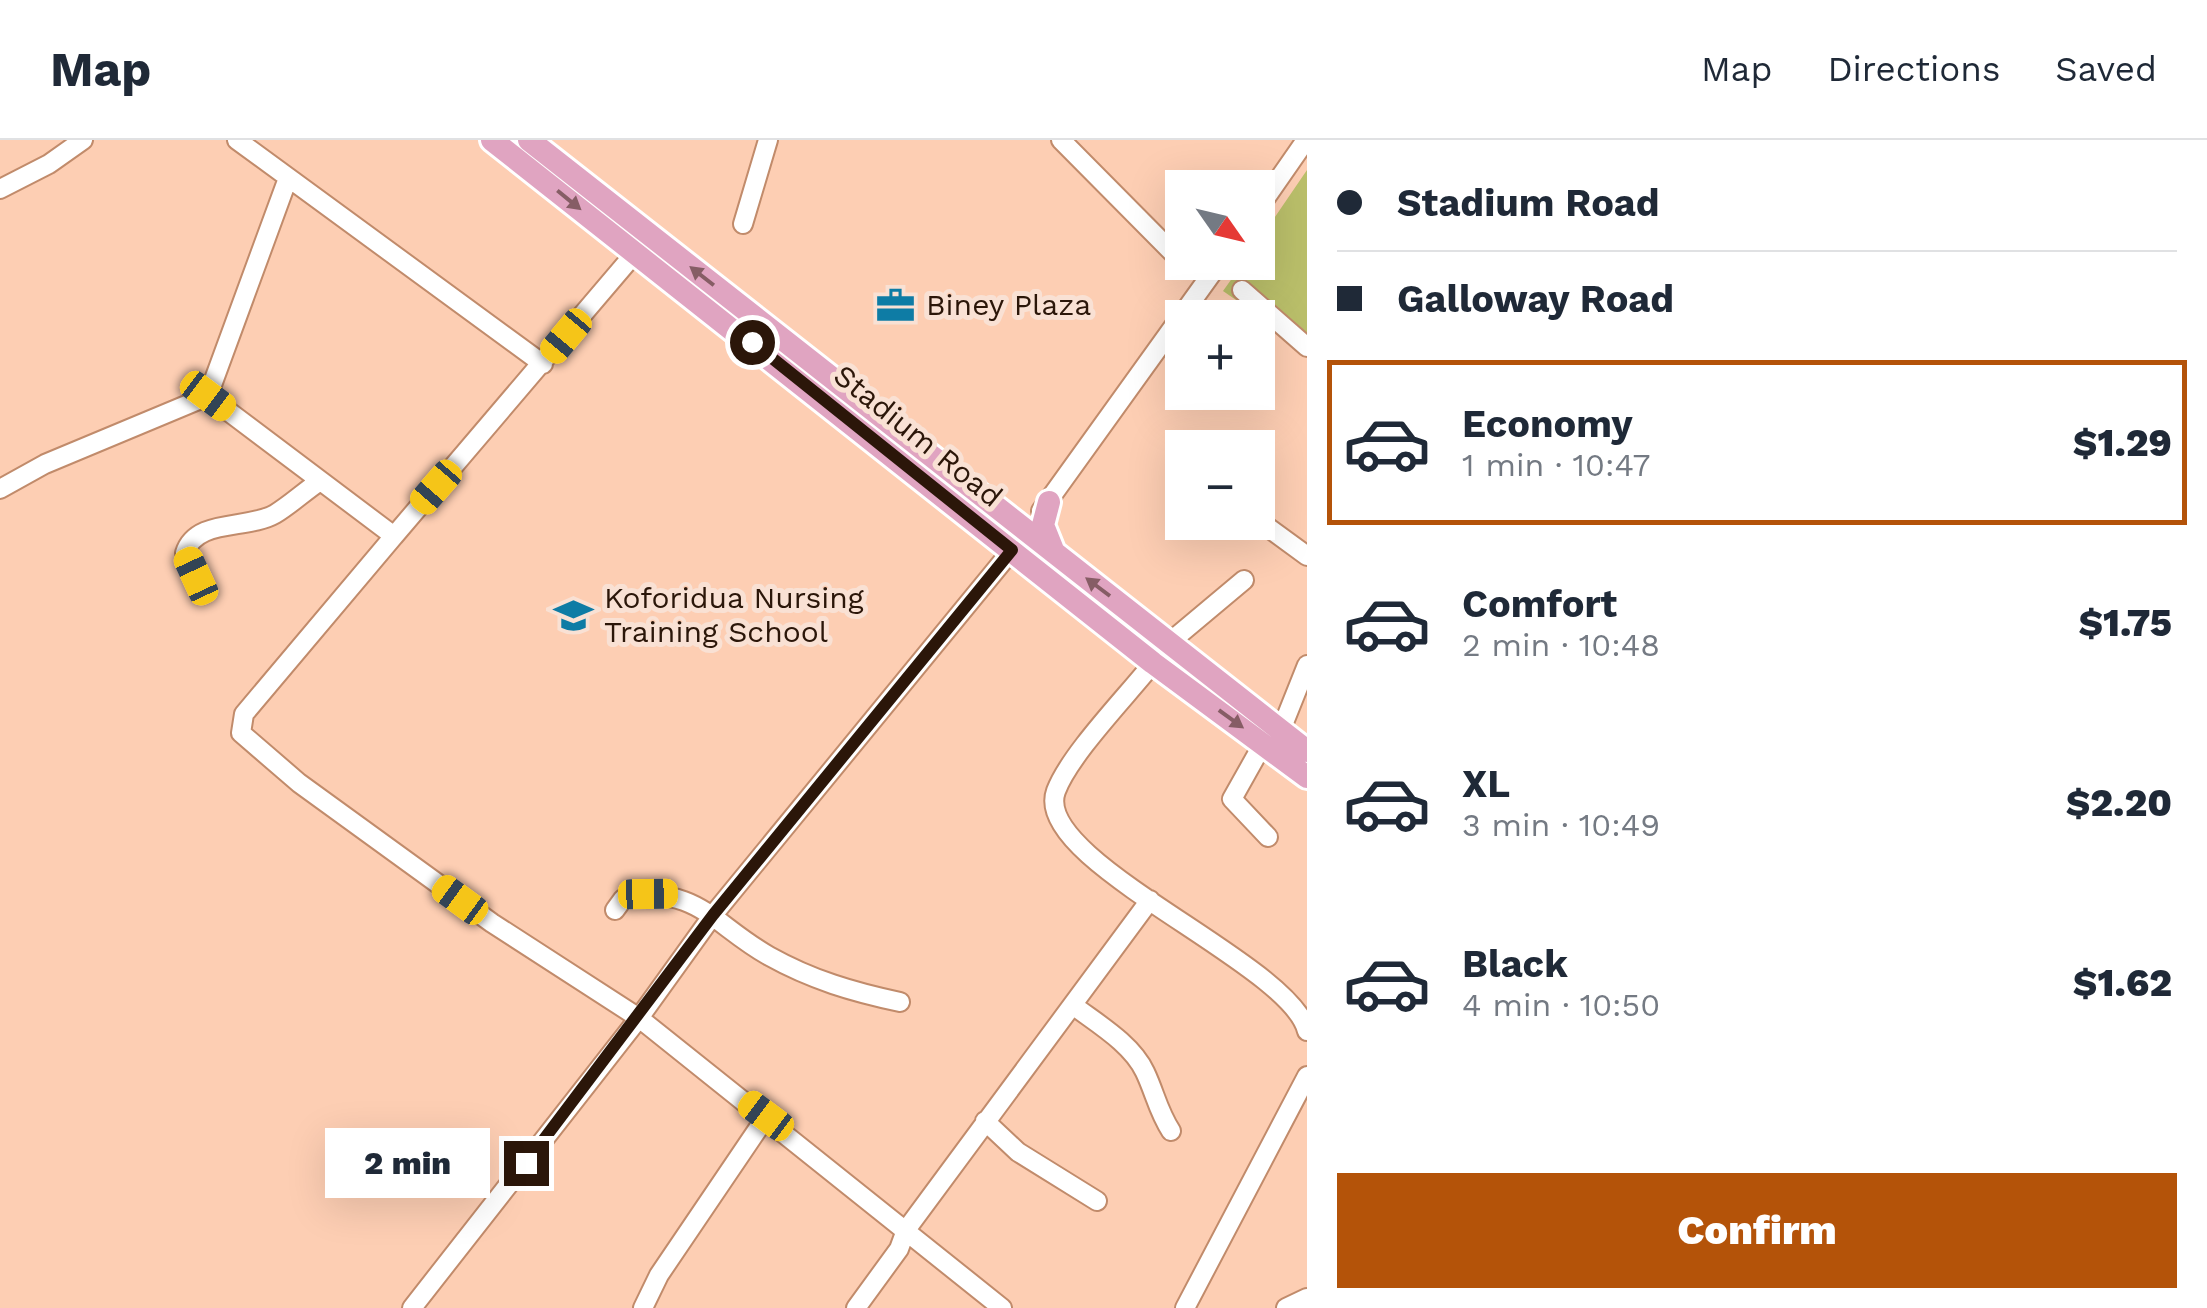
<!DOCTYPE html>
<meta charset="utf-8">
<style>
body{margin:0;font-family:"Work Sans",sans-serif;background:#f6f6f7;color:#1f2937;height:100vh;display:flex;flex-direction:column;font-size:38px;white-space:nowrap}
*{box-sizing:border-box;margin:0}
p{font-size:32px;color:#747a83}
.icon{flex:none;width:55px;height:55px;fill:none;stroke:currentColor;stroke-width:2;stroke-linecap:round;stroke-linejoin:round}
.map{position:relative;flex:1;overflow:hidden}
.side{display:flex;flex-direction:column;background:#fff;width:900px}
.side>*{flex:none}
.hud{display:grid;align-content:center;height:220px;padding:0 30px;background:#fff}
.needle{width:65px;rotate:124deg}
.buttons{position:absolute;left:1165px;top:30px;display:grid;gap:20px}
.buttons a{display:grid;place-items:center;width:110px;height:110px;border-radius:0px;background:#fff;box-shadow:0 10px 40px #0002;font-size:50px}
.end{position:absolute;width:45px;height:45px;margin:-22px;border:12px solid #2b1609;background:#fff;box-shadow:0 0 0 5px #fff}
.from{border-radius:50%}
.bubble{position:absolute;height:70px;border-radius:0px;background:#fff;box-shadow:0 10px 40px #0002;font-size:32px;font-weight:800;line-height:70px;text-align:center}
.car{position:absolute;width:30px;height:60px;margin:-30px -15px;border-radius:12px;box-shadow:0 0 8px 2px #0007;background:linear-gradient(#f5c518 24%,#345 0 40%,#f5c518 0 76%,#345 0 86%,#f5c518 0)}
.hud b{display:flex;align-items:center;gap:35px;height:95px;font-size:38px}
.hud b+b{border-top:2px solid #e0e1e3}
.hud i{width:25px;height:25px;background:#1f2937}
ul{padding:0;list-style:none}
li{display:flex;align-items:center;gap:30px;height:165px;margin:0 20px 15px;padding:0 10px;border:5px solid transparent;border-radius:0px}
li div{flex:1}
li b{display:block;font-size:38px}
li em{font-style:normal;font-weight:800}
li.active{border-color:#b45309}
li>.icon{width:90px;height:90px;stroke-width:1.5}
.cta{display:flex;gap:20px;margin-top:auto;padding:20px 30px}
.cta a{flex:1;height:115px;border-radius:0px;background:#b45309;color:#fff;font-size:40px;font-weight:800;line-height:115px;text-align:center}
header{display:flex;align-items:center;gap:60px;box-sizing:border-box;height:140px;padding:0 50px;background:#fff;border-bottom:2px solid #e0e1e3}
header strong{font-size:48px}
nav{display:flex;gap:55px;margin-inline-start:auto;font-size:35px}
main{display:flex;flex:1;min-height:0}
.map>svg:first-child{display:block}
.green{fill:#babf6a}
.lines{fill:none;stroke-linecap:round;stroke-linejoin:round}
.minor-casing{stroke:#c18b6b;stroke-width:22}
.major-casing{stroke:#fff;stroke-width:28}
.minor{stroke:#fff;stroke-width:18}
.major{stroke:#e0a4c1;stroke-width:22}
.oneway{fill:#865d65}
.route{stroke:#2b1609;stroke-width:12}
.labels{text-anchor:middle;stroke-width:10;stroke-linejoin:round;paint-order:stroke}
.poi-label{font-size:30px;fill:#2b1609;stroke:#f9e1d4;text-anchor:start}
.street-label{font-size:30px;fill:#2b1609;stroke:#f9e1d4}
</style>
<header>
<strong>Map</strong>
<nav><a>Map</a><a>Directions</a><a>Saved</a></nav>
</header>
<main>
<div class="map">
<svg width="1307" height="1168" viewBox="0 0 1307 1168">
<rect width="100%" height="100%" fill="#fdceb3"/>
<!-- green -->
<path class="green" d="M1307 30V209L1223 151 1243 123 1258 122V102Z"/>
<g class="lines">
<defs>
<path id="minor" d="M237 0 543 224
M1061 0 1182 122
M0 49 49 24 83 0
M1258 69 1306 0
M743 84 768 0
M1242 150 1307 207
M208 256 288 38
M0 349 45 324 208 256 394 396 635 113
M1041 371 1220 122
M1258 380 1307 416
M394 396 244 574 241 593 299 643 492 783 639 878 1002 1168
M196 436 185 413C196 378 247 390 275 374 290 365 305 351 320 341
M1170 502 1244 440
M1153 523C1127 556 1070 614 1056 651 1030 721 1290 822 1307 891
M1281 590 1307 525
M1264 602 1232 659 1268 697
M615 770 623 759C697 744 712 784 769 816 812 840 853 852 900 862
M1074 866C1098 884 1132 904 1145 932 1155 953 1158 971 1171 991
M985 981 1018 1012 1097 1061
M412 1168 639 878 713 775 1017 404
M643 1168 659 1135 766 977
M856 1168 899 1109 906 1090 1150 760
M1185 1168 1307 936
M1286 1168 1307 1158"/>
<path id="major" d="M492 0 1153 523 1307 637
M529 0 1307 611
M1049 362 1043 385 1053 410"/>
</defs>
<!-- minor casing -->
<use href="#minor" class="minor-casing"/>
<!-- major casing -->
<use href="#major" class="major-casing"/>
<!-- minor -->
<use href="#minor" class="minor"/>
<!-- major -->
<use href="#major" class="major"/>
</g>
<!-- one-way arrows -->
<defs><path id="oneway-solid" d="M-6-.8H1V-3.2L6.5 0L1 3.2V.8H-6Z" transform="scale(2.5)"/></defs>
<g class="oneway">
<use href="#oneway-solid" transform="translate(569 60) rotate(39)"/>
<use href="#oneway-solid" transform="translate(702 136) rotate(-142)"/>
<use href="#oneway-solid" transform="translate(1098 447) rotate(-143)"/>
<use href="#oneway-solid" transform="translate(1231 579) rotate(36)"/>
</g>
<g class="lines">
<!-- route -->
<path class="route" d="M526 1023 713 775 1012 410 752 202"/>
</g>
<!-- icons -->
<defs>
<symbol id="office-bare" viewBox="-9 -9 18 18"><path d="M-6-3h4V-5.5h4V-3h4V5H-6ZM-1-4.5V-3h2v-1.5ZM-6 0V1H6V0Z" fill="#0e7ca5" stroke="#f9e1d4" stroke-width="2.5" paint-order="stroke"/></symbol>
<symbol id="school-bare" viewBox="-9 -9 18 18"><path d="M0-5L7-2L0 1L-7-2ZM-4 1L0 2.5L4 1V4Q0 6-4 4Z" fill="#0e7ca5" stroke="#f9e1d4" stroke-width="2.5" paint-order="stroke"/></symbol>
</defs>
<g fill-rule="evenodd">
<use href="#office-bare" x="868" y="138" width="55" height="55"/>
<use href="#school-bare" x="546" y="448" width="55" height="55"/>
</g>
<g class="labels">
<!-- poi labels -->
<g class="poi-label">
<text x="926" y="175">Biney Plaza</text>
<text x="604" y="468">Koforidua Nursing<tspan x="604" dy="34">Training School</tspan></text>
</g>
<!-- street labels -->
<g class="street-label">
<text transform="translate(918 296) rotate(39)" y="10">Stadium Road</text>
</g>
</g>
</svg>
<div class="buttons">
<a><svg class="needle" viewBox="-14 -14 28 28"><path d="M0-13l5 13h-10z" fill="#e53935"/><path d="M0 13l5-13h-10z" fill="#747a83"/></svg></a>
<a>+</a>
<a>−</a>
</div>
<i class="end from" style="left:752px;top:202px"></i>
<i class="end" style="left:526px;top:1023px"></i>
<div class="bubble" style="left:325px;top:988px;width:165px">2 min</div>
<i class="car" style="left:566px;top:196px;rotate:220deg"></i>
<i class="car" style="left:208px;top:256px;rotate:127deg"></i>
<i class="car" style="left:436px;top:347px;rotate:221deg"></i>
<i class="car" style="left:196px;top:436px;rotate:335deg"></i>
<i class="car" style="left:648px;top:754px;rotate:89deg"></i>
<i class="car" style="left:460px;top:760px;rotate:306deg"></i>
<i class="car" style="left:766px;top:976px;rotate:307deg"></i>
</div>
<section class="side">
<div class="hud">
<b><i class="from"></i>Stadium Road</b>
<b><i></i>Galloway Road</b>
</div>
<ul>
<li class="active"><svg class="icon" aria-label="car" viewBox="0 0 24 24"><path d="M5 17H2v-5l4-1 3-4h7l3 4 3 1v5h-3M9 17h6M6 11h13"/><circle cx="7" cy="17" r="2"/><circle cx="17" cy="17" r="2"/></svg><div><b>Economy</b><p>1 min · 10:47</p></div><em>$1.29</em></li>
<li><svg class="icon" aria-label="car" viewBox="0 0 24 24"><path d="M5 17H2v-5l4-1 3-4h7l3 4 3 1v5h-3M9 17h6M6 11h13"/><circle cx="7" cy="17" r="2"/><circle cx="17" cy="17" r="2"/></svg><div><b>Comfort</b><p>2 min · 10:48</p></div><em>$1.75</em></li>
<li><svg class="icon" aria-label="car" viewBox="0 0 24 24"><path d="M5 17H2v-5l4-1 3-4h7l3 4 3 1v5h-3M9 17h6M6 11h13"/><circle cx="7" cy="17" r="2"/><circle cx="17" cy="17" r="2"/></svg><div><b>XL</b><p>3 min · 10:49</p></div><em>$2.20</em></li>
<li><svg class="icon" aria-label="car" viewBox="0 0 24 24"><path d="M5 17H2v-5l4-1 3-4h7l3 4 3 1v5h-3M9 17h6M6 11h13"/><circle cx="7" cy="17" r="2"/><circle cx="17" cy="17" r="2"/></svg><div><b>Black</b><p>4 min · 10:50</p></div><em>$1.62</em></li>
</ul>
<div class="cta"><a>Confirm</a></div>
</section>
</main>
